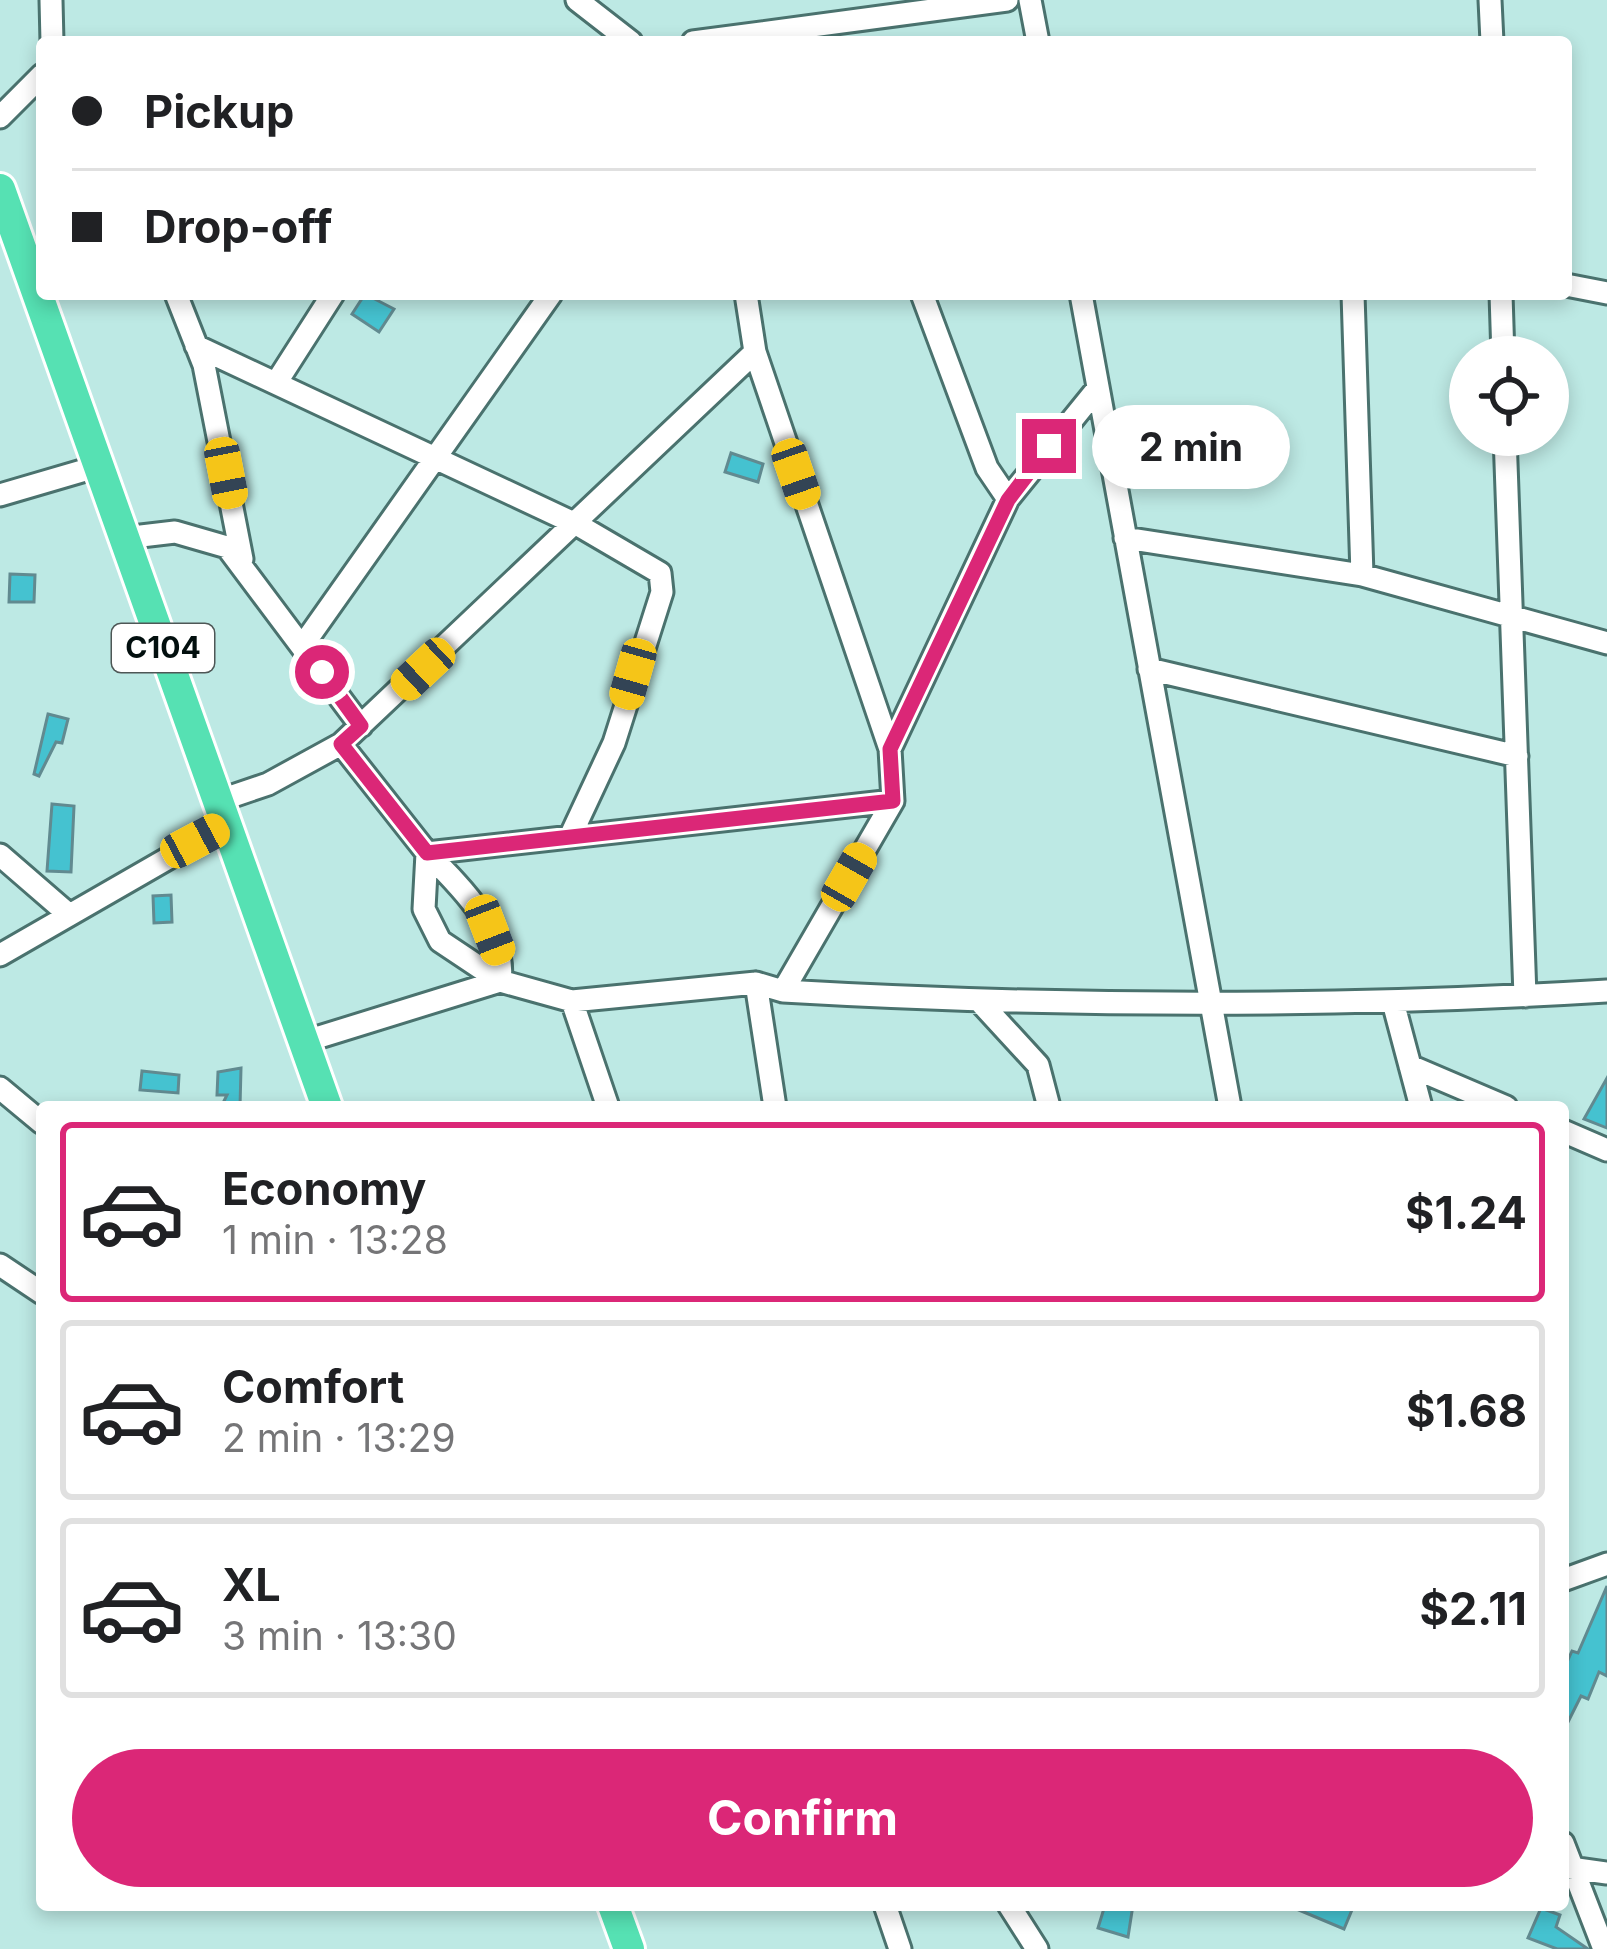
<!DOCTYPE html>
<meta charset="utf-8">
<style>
body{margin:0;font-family:Inter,sans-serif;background:#f2f2f2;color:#202124;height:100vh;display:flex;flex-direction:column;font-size:45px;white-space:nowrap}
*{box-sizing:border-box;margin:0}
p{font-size:39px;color:#757577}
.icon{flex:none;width:66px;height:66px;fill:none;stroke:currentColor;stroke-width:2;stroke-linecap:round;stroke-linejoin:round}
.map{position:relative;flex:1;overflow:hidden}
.sheet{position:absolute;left:36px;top:1101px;width:1533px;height:810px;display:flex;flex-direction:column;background:#fff;border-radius:12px;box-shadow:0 6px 18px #0003}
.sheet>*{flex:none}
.banner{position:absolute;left:36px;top:36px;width:1536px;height:264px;border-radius:12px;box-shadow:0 6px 18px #0003;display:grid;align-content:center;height:264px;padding:0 36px;background:#fff}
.fabs{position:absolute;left:1449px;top:336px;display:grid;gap:24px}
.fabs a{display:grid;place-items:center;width:120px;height:120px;border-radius:50%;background:#fff;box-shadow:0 6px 18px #0003;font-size:60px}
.end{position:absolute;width:54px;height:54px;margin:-27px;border:15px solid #db2777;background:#fff;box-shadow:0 0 0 6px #fff}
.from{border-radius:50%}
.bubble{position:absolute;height:84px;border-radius:42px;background:#fff;box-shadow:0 6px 18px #0003;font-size:39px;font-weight:700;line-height:84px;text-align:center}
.car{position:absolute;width:36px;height:72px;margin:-36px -18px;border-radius:15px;box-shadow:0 0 9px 3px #0007;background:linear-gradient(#f5c518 24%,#345 0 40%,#f5c518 0 76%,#345 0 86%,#f5c518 0)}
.banner b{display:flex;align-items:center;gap:42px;height:114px;font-size:45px}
.banner b+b{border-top:3px solid #e0e0e0}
.banner i{width:30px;height:30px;background:#202124}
ul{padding:21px 0 0;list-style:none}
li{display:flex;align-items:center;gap:36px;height:180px;margin:0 24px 18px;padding:0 12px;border:6px solid #e0e0e0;border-radius:12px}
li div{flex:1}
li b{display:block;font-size:45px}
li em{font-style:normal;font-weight:700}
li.current{border-color:#db2777}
li>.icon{width:108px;height:108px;stroke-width:1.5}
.cta{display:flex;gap:24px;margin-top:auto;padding:24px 36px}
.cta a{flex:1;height:138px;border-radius:72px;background:#db2777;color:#fff;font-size:48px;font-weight:700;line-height:138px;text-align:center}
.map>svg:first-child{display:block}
.building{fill:#45c2d0;stroke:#618a90;stroke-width:3}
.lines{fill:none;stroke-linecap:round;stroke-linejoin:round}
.minor-casing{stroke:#4a726e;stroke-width:27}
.highway-casing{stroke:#fff;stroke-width:36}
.minor{stroke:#fff;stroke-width:21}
.highway{stroke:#56e1b3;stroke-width:30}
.route{stroke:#db2777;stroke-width:15}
.labels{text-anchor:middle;stroke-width:10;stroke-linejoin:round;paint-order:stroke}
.shield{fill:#fff;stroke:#4e5756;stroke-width:3}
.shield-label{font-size:30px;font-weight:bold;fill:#020f0e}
</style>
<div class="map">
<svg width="1607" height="1949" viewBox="0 0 1607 1949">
<rect width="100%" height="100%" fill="#bde9e4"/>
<!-- building -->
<path class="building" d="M365 294 394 309 379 332 352 314Z
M731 453 763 464 758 482 725 472Z
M10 574 35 575 34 602H9Z
M48 714 68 719 62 743 56 742 39 776 34 774Z
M52 804 74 806 71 872 47 871Z
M171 895 172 922 154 923 153 896Z
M241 1068 240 1107H221L227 1095H217L218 1072Z
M142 1071 179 1075 178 1093 140 1090Z
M1607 1078V1128L1584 1119Z
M1607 1586V1676L1599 1672 1588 1699 1581 1696 1563 1732V1671L1572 1651 1578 1653Z
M1105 1905H1133L1128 1937 1098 1928Z
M1287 1905H1354L1344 1929Z
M1541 1908 1560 1915 1556 1927 1588 1949H1557L1528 1938Z"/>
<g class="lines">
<defs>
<path id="minor" d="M51 0 52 42
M577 0 631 42
M1030 0 1038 42
M1490 0 1492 42
M693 42 1007 0
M0 117 42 75
M1566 285 1607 293
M176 294 204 365 242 559
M746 294 755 352 890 749 893 801 783 991
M922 294 987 468 1008 499
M1081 294 1230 1107
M1353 294 1362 575
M1501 294 1503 357
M196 346 578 525 660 573 662 592 614 743 570 837
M276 383 333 294
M1505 435 1525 996
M0 495 99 466
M124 538 175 532 227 547 361 726
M1125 538 1362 575 1607 643
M303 645 551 294
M1149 669 1517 756
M341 744 427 853 893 801
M890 749 1008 499 1098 388
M218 801 268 784 341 744 755 352
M427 853 424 909 440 941 500 981 572 1001 756 983 783 991C1058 1007 1331 1008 1607 991
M0 855 67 913
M0 955 226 825
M756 983 775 1107
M572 1001 608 1107
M1393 1002 1421 1107
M981 1003 1038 1065 1049 1107
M303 1042 500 981C507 931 460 886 427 853
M1410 1066 1506 1107
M0 1088 42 1123
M1563 1131 1607 1150
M0 1265 42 1293
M1563 1580 1607 1564
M1563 1843 1604 1949
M1563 1867 1607 1873
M885 1905 900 1949
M1009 1905 1037 1949"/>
<path id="highway" d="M0 189 327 1107
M613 1905 629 1949"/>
</defs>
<!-- minor casing -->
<use href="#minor" class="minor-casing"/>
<!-- highway casing -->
<use href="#highway" class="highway-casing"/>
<!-- minor -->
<use href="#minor" class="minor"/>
<!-- highway -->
<use href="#highway" class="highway"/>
</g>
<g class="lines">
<!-- route -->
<path class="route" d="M322 672 361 726 341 744 427 853 893 801 890 749 1008 500 1049 446"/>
</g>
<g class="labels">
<!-- shield labels -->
<rect class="shield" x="112" y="624" width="102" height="48" rx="9"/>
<g class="shield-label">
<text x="163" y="658">C104</text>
</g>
</g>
</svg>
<div class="fabs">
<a><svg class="icon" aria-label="locate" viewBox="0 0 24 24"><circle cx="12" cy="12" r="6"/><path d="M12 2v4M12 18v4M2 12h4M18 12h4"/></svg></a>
</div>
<i class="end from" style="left:322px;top:672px"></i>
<i class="end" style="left:1049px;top:446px"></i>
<div class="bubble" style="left:1092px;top:405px;width:198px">2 min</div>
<i class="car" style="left:226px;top:473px;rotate:169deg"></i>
<i class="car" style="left:796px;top:474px;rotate:161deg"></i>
<i class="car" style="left:423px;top:669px;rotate:227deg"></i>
<i class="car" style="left:633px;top:674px;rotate:196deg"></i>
<i class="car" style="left:195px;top:841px;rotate:62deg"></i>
<i class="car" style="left:849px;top:877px;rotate:30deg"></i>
<i class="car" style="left:490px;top:930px;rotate:159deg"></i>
<div class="banner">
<b><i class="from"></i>Pickup</b>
<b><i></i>Drop-off</b>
</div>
<section class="sheet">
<ul>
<li class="current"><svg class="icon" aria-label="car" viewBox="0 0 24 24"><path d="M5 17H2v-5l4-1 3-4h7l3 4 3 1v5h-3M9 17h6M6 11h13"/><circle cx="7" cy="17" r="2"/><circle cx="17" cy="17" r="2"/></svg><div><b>Economy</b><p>1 min · 13:28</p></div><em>$1.24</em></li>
<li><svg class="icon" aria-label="car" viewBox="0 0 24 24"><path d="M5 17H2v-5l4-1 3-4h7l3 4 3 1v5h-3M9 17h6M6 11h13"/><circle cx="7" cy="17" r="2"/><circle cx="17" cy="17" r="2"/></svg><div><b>Comfort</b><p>2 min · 13:29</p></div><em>$1.68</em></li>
<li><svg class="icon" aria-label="car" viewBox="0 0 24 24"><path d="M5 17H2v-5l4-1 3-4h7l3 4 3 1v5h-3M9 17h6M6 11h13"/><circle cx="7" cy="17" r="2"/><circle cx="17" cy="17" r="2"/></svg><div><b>XL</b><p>3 min · 13:30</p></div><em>$2.11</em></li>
</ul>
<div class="cta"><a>Confirm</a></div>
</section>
</div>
